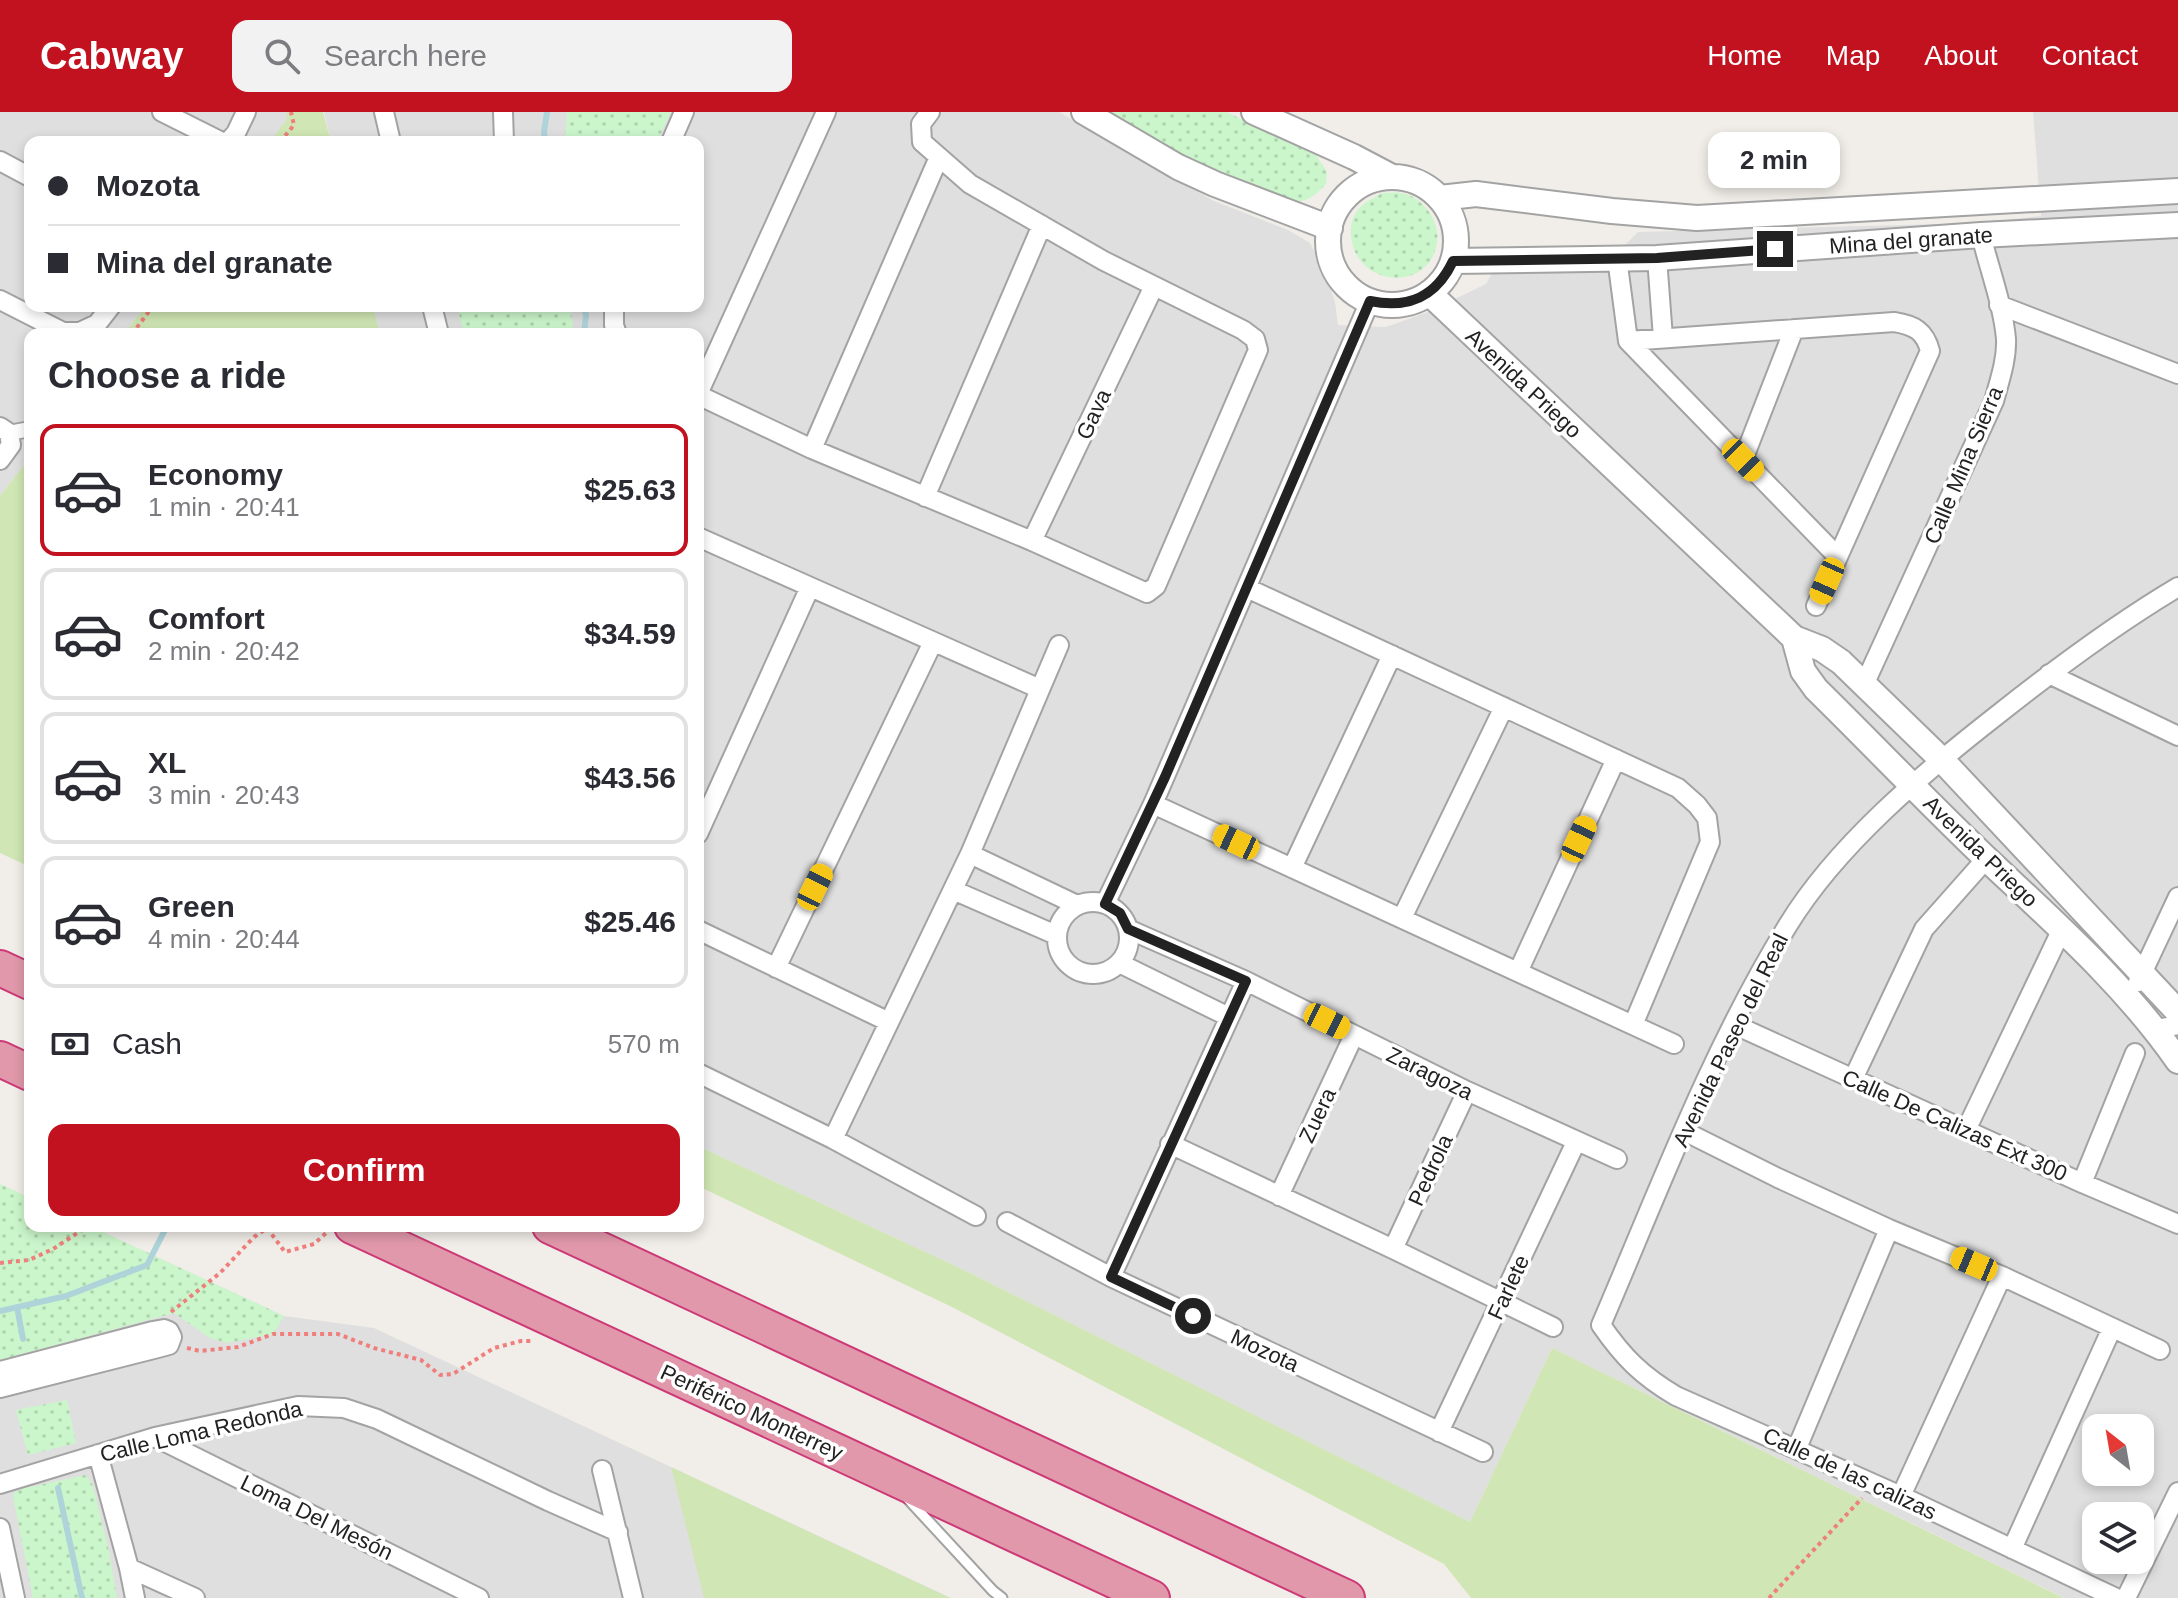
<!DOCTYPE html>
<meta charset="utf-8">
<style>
body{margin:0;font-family:Arial,sans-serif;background:#f2f2f3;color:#2b2b33;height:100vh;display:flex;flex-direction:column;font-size:30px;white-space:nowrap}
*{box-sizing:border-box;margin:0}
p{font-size:26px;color:#7c7c81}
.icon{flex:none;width:44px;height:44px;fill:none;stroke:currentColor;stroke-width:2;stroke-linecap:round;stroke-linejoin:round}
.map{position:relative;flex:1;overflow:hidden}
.sheet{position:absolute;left:24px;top:216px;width:680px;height:904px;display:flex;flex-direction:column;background:#fff;border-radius:16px;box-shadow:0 4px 12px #0003}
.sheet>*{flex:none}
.banner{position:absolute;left:24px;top:24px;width:680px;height:176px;border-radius:16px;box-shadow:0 4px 12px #0003;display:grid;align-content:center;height:176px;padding:0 24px;background:#fff}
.needle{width:52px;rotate:329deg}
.controls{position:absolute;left:2082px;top:1302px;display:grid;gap:16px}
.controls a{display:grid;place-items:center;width:72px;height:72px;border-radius:16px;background:#fff;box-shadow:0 4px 12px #0003;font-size:40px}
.end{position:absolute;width:36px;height:36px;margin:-18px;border:10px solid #222;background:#fff;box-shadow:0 0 0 4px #fff}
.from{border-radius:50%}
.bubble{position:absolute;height:56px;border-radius:16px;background:#fff;box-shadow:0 4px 12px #0003;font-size:26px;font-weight:800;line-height:56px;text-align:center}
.car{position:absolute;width:24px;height:48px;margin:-24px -12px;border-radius:10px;box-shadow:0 0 6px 2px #0007;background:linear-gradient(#f5c518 24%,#345 0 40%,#f5c518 0 76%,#345 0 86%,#f5c518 0)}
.banner b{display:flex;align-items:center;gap:28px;height:76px;font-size:30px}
.banner b+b{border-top:2px solid #e1e1e2}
.banner i{width:20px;height:20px;background:#2b2b33}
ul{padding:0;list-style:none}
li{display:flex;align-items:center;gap:24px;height:132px;margin:0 16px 12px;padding:0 8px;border:4px solid #e1e1e2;border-radius:16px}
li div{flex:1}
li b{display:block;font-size:30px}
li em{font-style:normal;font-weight:800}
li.selected{border-color:#c2111f}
li>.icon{width:72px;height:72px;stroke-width:1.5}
h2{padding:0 24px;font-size:36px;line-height:96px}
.pay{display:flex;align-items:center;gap:20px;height:88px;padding:0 24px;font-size:30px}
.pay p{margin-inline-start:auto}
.action{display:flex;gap:16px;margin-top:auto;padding:16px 24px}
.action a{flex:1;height:92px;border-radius:16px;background:#c2111f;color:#fff;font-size:32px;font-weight:800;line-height:92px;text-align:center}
header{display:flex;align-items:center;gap:48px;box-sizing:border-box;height:112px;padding:0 40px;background:#c2111f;color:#fff}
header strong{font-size:38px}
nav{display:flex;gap:44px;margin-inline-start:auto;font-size:28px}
.search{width:560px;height:72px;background:#f2f2f3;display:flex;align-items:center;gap:20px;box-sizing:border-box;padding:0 28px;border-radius:16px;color:#7c7c81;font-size:30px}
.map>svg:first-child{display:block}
.residential{fill:#dfdfdf;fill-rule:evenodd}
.grass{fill:#d0e6b4}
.park{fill:url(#park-dots)}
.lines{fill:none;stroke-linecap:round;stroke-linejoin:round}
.stream{stroke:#aed4da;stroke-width:6}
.service-casing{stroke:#a3a3a3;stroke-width:13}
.pedestrian-casing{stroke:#a3a3a3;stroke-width:18}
.minor-casing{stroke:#a3a3a3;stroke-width:22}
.tertiary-casing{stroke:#a3a3a3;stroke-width:28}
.motorway-casing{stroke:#cd3877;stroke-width:38}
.path{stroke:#ef7f7c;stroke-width:4;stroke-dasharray:4 4;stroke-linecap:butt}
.service{stroke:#fff;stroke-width:9}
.pedestrian{stroke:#fff;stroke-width:14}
.minor{stroke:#fff;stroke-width:18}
.tertiary{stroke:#fff;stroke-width:24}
.motorway{stroke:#e198ab;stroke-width:34}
.route{stroke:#222;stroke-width:10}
.labels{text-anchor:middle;stroke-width:7;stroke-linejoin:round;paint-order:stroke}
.street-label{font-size:22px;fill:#222;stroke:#fff}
</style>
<header>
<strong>Cabway</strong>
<div class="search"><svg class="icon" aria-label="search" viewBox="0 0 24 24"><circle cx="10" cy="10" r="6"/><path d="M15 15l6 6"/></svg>Search here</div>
<nav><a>Home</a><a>Map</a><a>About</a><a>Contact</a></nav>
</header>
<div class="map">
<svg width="2178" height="1486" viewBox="0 0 2178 1486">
<defs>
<pattern id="park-dots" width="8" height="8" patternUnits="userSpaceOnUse" patternTransform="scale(2)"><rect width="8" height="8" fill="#cbf6cb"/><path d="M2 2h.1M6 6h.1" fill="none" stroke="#aed3ae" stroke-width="1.8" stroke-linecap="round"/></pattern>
</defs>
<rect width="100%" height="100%" fill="#f1eee9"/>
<!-- residential -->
<path class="residential" d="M0 0H286L288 7 270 30H30V194H145L124 222H30V345L0 384Z
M324 0H1059L1214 89 1288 118 1310 131 1325 160 1335 190 1338 213 1386 215 1428 200 1486 172 1492 161 1599 159 1638 120 1980 111 2041 104 2033 0H2178V1486H2065L1552 1236 1470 1410 966 1159 698 1034V222H380L373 194H698V30H331ZM2096 1316H2140V1360H2096ZM2096 1404H2140V1448H2096Z
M0 1072 30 1086V1114H90L284 1204 374 1216 951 1486H0Z"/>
<!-- grass -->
<path class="grass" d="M286 0H323L331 30H270L287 7Z
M145 194H373L380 222H124Z
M30 345V755L0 741V384Z
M698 1034 966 1159 1470 1410 1552 1236 2064 1486H1471L1444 1452 952 1195 698 1074Z
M671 1355 950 1486H704Z"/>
<!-- park -->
<path class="park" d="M567 0H671L657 30H565Z
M1107 0H1227L1274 24 1316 43 1327 60 1326 72C1320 79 1310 88 1301 89 1289 90 1275 82 1265 78 1209 58 1157 31 1107 0Z
M1382 81C1388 81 1395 80 1401 81 1422 84 1441 109 1437 131 1429 182 1353 175 1351 122 1350 114 1352 106 1357 99 1362 91 1374 86 1382 81Z
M457 194H570L574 222H464Z
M0 1072 30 1086V1114H90L284 1204 273 1222 227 1231 210 1226 174 1201 0 1248Z
M67 1288 76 1331 28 1343 16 1298Z
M85 1363 89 1367 93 1374 109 1440 117 1486H33L13 1384 15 1380 21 1377Z"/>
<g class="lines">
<!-- stream -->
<path class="stream" d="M545 30 544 20 547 0
M583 194 586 203 584 222
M17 1195 23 1227
M0 1199 66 1184 147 1153 167 1114
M58 1376 82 1486"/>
<defs>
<path id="service" d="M908 1387 993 1479 1002 1486"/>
<path id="pedestrian" d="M9 321 30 317"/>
<path id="minor" d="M162 0 222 30
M384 0 391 30
M503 0 504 30
M228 30 236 21 246 0
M671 30 684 0
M0 49 30 65
M1617 146 1628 229 1838 445
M1657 146 1663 226
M0 188 63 220H80L97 212 111 194
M1999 193 2178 262
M432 194 439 222
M614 194V213L617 222
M1628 229 1894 210C1914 213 1925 219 1930 239L1816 494
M698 282 826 0
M698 283 812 337 1032 429 1147 481 1156 474 1258 238 1255 227 1243 218 1104 149 970 72 922 30 921 12 930 0
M0 315 9 321 11 333 0 348
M812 337 939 45
M1743 348 1794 217
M925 385 1042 113
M698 425 1040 577
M1032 429 1154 174
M1247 476 1678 676 1697 693 1707 706 1710 730 1633 913
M2049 562 2178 624
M1864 573 1994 289C1999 270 2007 248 2006 227 2003 193 1989 156 1981 123
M1153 692 1674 932
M698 722 810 475
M970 742 1077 793
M1292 756 1392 543
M953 778 1056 823
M1057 826a36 36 0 1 1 72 0a36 36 0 1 1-72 0Z
M1105 792 1153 692 1370 189
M1402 806 1504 595
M1128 817 1246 869 1467 979 1617 1047
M698 818 889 910
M1119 851 1229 905
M776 856 933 530
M1518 860 1616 647
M2138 870 2178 785
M1733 912 2082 1071 2178 1112
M2156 917 2178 913
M698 961 833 1027 976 1104
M1853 967 1924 817 1986 747
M1966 1018 2062 817
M1684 1019 1778 1066 1889 1117 2002 1164 2160 1238
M833 1027 970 742 1059 533
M1170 1032 1393 1137 1553 1215
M2082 1071 2135 941
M1279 1084 1354 923
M1007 1110 1111 1165 1483 1340
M1393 1137 1467 979
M1111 1165 1246 869
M0 1259 153 1219 164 1217 169 1219 172 1225 169 1233 158 1236 0 1276
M1439 1320 1576 1030
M155 1325 479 1486
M1797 1336 1889 1117
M98 1342 129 1456 135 1486
M602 1358 633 1486
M0 1372 155 1325 298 1294 344 1296 377 1307 548 1389 618 1420
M1901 1384 2002 1164
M0 1416 15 1486
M2012 1437 2112 1216
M129 1456 195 1486
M2116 1486 1901 1384 1676 1284C1642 1264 1623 1245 1601 1213 1659 1078 1711 938 1788 813 1837 733 1923 661 1996 604 2054 558 2114 513 2178 475
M2126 1486 2178 1380"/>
<path id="tertiary" d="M1084 0 1178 55 1215 72 1330 116
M1254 0 1354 45 1392 65
M1328 129a64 64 0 1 1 128 0a64 64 0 1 1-128 0Z
M1440 86 1476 82 1612 99 1697 106 2178 79
M1453 149 1657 146 1981 123 2178 113
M1429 181 1794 526 1822 537 1841 550 1941 647 2178 900
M1794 526 1803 559 1816 577C1874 634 1931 694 1990 750 2056 812 2126 874 2178 949"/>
<path id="motorway" d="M0 856 30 870
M0 947 30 961
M352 1114 1152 1486
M550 1114 1347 1486"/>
</defs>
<!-- service casing -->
<use href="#service" class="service-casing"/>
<!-- pedestrian casing -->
<use href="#pedestrian" class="pedestrian-casing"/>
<!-- minor casing -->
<use href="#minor" class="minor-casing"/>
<!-- tertiary casing -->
<use href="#tertiary" class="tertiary-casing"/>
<!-- motorway casing -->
<use href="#motorway" class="motorway-casing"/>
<!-- path -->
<path class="path" d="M280 30 294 13 291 0
M132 222 153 194
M0 1151 29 1148 53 1137 88 1114
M171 1200 220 1161 254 1125 267 1116 285 1140 314 1132 326 1121
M187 1236 200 1239 238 1235 273 1222H338L374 1236 421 1248 440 1263 453 1262 494 1236 521 1229H534
M1769 1486 1862 1386"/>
<!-- service -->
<use href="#service" class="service"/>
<!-- pedestrian -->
<use href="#pedestrian" class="pedestrian"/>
<!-- minor -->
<use href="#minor" class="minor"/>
<!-- tertiary -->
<use href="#tertiary" class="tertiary"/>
<!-- motorway -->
<use href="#motorway" class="motorway"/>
</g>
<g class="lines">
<!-- route -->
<path class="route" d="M1193 1204 1111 1165 1246 869 1128 817 1120 801 1105 792 1165 665 1370 189C1409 197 1436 185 1453 149L1657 146 1775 137"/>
</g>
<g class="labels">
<!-- street labels -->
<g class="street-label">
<text transform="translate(1911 128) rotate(-4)" y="8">Mina del granate</text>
<text transform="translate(1524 271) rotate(43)" y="8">Avenida Priego</text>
<text transform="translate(1093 302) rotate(-65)" y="8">Gava</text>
<text transform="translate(1963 353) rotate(-67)" y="8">Calle Mina Sierra</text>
<text transform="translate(1981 739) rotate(44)" y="8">Avenida Priego</text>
<text transform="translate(1730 928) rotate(-64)" y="8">Avenida Paseo del Real</text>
<text transform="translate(1430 961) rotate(26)" y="8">Zaragoza</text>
<text transform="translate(1317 1003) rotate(-65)" y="8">Zuera</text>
<text transform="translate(1955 1013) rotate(24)" y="8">Calle De Calizas Ext 300</text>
<text transform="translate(1430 1058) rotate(-65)" y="8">Pedrola</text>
<text transform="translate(1508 1175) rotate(-65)" y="8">Farlete</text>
<text transform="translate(1265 1238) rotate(25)" y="8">Mozota</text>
<text transform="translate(752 1300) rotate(25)" y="8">Periférico Monterrey</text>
<text transform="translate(201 1319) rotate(-13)" y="8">Calle Loma Redonda</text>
<text transform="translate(1850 1361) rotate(25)" y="8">Calle de las calizas</text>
<text transform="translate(317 1405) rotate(26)" y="8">Loma Del Mesón</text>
</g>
</g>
</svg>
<div class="controls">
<a><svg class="needle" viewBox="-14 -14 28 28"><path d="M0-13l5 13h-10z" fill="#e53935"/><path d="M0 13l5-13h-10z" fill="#7c7c81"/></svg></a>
<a><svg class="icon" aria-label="layers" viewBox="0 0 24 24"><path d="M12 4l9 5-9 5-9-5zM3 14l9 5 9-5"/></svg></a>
</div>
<i class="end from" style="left:1193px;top:1204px"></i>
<i class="end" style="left:1775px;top:137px"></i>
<div class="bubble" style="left:1708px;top:20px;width:132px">2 min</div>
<i class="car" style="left:1743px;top:348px;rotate:136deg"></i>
<i class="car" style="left:1827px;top:469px;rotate:204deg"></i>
<i class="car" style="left:1579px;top:727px;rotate:25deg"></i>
<i class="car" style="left:1236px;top:730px;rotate:295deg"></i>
<i class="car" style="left:815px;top:775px;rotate:26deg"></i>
<i class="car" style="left:1327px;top:909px;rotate:116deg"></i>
<i class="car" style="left:1974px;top:1152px;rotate:293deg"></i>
<div class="banner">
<b><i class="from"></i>Mozota</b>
<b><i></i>Mina del granate</b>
</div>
<section class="sheet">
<h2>Choose a ride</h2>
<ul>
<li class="selected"><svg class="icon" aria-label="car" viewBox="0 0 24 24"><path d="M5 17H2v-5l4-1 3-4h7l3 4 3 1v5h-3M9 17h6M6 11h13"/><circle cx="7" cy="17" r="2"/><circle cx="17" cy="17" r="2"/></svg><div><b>Economy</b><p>1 min · 20:41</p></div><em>$25.63</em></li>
<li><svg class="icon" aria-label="car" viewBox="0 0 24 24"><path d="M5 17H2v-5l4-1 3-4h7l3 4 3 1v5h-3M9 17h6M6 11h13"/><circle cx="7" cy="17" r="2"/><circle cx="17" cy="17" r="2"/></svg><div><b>Comfort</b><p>2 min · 20:42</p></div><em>$34.59</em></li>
<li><svg class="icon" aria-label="car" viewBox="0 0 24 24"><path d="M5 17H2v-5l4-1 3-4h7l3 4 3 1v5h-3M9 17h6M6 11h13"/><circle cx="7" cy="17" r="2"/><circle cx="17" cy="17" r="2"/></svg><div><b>XL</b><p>3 min · 20:43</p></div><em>$43.56</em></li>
<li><svg class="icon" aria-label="car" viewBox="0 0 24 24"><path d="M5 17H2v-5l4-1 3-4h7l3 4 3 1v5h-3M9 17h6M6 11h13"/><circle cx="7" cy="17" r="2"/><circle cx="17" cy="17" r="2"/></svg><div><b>Green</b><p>4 min · 20:44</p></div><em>$25.46</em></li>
</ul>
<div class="pay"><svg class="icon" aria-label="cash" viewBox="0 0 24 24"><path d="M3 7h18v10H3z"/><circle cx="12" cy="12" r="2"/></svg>Cash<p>570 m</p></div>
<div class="action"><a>Confirm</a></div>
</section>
</div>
